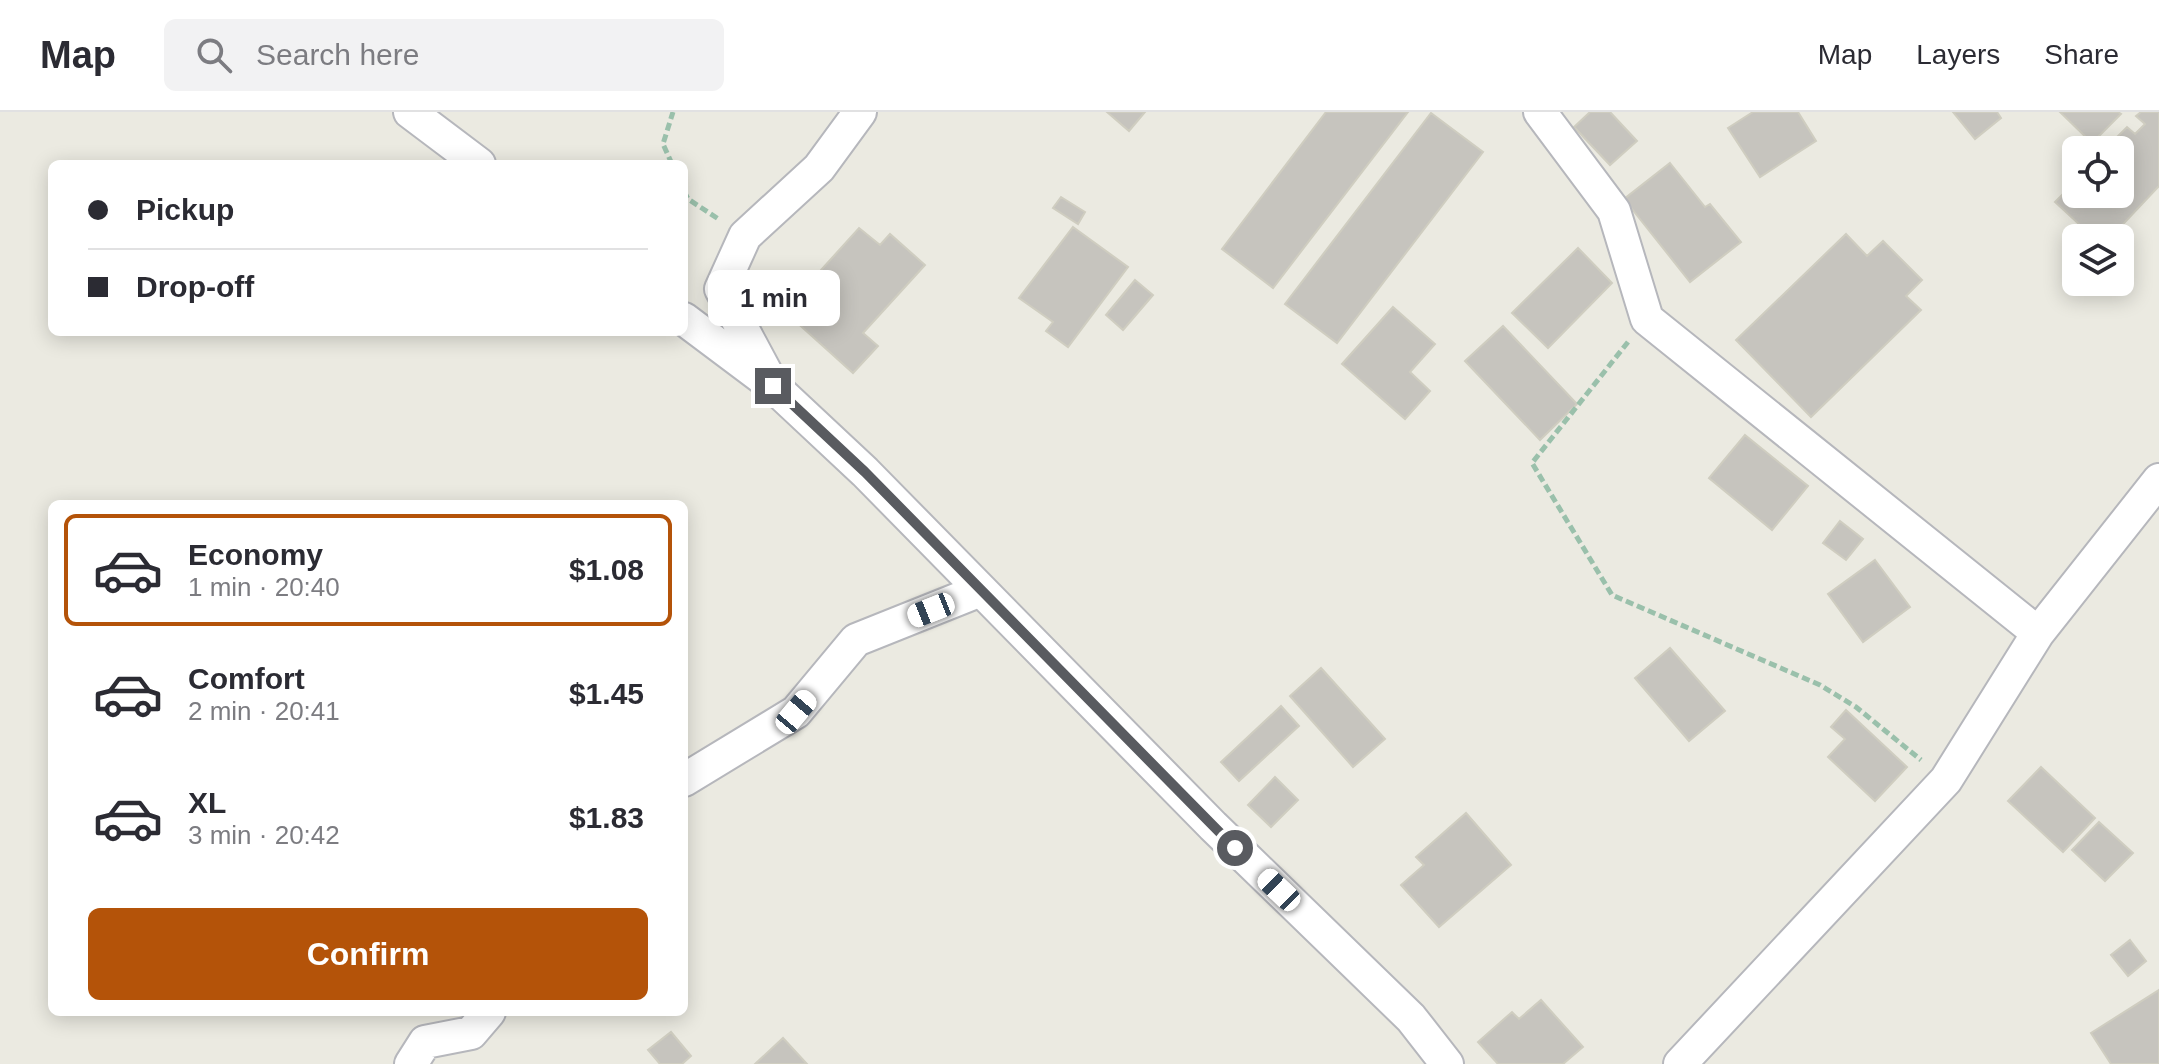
<!DOCTYPE html>
<meta charset="utf-8">
<style>
body{margin:0;font-family:Arial,sans-serif;background:#f2f2f3;color:#2b2b33;height:100vh;display:flex;flex-direction:column;font-size:30px;white-space:nowrap}
*{box-sizing:border-box;margin:0}
p{font-size:26px;color:#7c7c81}
.icon{flex:none;width:44px;height:44px;fill:none;stroke:currentColor;stroke-width:2;stroke-linecap:round;stroke-linejoin:round}
.map{position:relative;flex:1;overflow:hidden}
.sheet{position:absolute;left:48px;top:388px;width:640px;height:516px;display:flex;flex-direction:column;background:#fff;border-radius:12px;box-shadow:0 4px 20px #0003}
.sheet>*{flex:none}
.guide{position:absolute;left:48px;top:48px;width:640px;height:176px;border-radius:12px;box-shadow:0 4px 20px #0003;display:grid;align-content:center;height:176px;padding:0 40px;background:#fff}
.tools{position:absolute;left:2062px;top:24px;display:grid;gap:16px}
.tools a{display:grid;place-items:center;width:72px;height:72px;border-radius:12px;background:#fff;box-shadow:0 4px 20px #0003;font-size:40px}
.end{position:absolute;width:36px;height:36px;margin:-18px;border:10px solid #595b60;background:#fff;box-shadow:0 0 0 4px #fff}
.from{border-radius:50%}
.bubble{position:absolute;height:56px;border-radius:12px;background:#fff;box-shadow:0 4px 20px #0003;font-size:26px;font-weight:700;line-height:56px;text-align:center}
.car{position:absolute;width:24px;height:48px;margin:-24px -12px;border-radius:10px;box-shadow:0 0 6px 2px #0007;background:linear-gradient(#fff 24%,#345 0 40%,#fff 0 76%,#345 0 86%,#fff 0)}
.guide b{display:flex;align-items:center;gap:28px;height:76px;font-size:30px}
.guide b+b{border-top:2px solid #e1e1e2}
.guide i{width:20px;height:20px;background:#2b2b33}
ul{padding:14px 0 0;list-style:none}
li{display:flex;align-items:center;gap:24px;height:112px;margin:0 16px 12px;padding:0 24px;border:4px solid transparent;border-radius:12px}
li div{flex:1}
li b{display:block;font-size:30px}
li em{font-style:normal;font-weight:700}
li.selected{border-color:#b45309}
li>.icon{width:72px;height:72px;stroke-width:1.5}
.primary-button{display:flex;gap:16px;margin-top:auto;padding:16px 40px}
.primary-button a{flex:1;height:92px;border-radius:12px;background:#b45309;color:#fff;font-size:32px;font-weight:700;line-height:92px;text-align:center}
header{display:flex;align-items:center;gap:48px;box-sizing:border-box;height:112px;padding:0 40px;background:#fff;border-bottom:2px solid #e1e1e2}
header strong{font-size:38px}
nav{display:flex;gap:44px;margin-inline-start:auto;font-size:28px}
.search{width:560px;height:72px;background:#f2f2f3;display:flex;align-items:center;gap:20px;box-sizing:border-box;padding:0 28px;border-radius:12px;color:#7c7c81;font-size:30px}
.map>svg:first-child{display:block}
.building{fill:#c6c4be;stroke:#cfcdc0;stroke-width:2}
.lines{fill:none;stroke-linecap:round;stroke-linejoin:round}
.minor-casing{stroke:#b6b7bc;stroke-width:36}
.path{stroke:#9ac0ab;stroke-width:5;stroke-dasharray:8 4;stroke-linecap:butt}
.minor{stroke:#fff;stroke-width:32}
.route{stroke:#595b60;stroke-width:10}
</style>
<header>
<strong>Map</strong>
<div class="search"><svg class="icon" aria-label="search" viewBox="0 0 24 24"><circle cx="10" cy="10" r="6"/><path d="M15 15l6 6"/></svg>Search here</div>
<nav><a>Map</a><a>Layers</a><a>Share</a></nav>
</header>
<div class="map">
<svg width="2159" height="952" viewBox="0 0 2159 952">
<rect width="100%" height="100%" fill="#ebeae1"/>
<!-- building -->
<path class="building" d="M1107 0H1145L1129 19Z
M1326 0H1408L1273 176 1222 137Z
M1590 0H1610L1637 29 1610 53 1574 15Z
M1753 0H1798L1816 29 1760 65 1728 16Z
M1953 0H1997L2001 6 1975 27Z
M2060 0H2118L2121 2 2092 31Z
M2141 0H2159V74L2110 126H2094L2055 90 2068 77 2075 84 2120 82V38L2107 35 2127 15 2135 22 2145 12 2136 4Z
M1431 1 1483 40 1337 231 1285 192Z
M1670 51 1705 95 1710 92 1741 130 1690 170 1624 87Z
M1061 85 1085 100 1078 112 1053 96Z
M1073 115 1128 155 1068 235 1046 219 1053 210 1019 186Z
M859 116 880 133 890 122 925 153 863 221 878 234 853 261 784 199Z
M1846 122 1867 144 1883 129 1922 168 1906 184 1921 198 1811 305 1736 228Z
M1578 136 1612 171 1548 236 1512 201Z
M1135 168 1153 183 1123 218 1106 203Z
M1393 195 1435 232 1410 260 1430 279 1405 307 1342 252Z
M1503 214 1577 292 1540 328 1465 249Z
M1745 323 1808 374 1772 418 1709 366Z
M1840 409 1863 427 1846 448 1823 431Z
M1875 448 1910 495 1863 530 1828 482Z
M1670 536 1725 599 1689 629 1635 566Z
M1321 556 1385 627 1353 655 1290 584Z
M1281 594 1299 614 1239 669 1221 650Z
M1846 598 1907 655 1875 689 1828 645 1845 627 1831 615Z
M2041 655 2095 706 2063 740 2008 689Z
M1275 665 1298 688 1271 715 1248 693Z
M1466 701 1511 753 1439 815 1401 773 1424 753 1416 745Z
M2099 710 2133 741 2105 769 2072 738Z
M2130 828 2146 849 2128 864 2111 843Z
M2159 878V952H2111L2091 921Z
M1541 888 1583 935 1563 952H1498L1478 930 1512 900 1519 907Z
M671 920 691 944 682 952H660L648 938Z
M783 926 807 952H755Z"/>
<g class="lines">
<defs>
<path id="minor" d="M410 0 479 52
M860 0 819 56 745 124 721 177 773 274 865 360 1213 714 1411 906 1447 952
M1540 0 1614 99 1647 207 2038 521
M684 207 764 267
M684 668 796 600 856 528 981 478
M411 952 425 930 471 921 489 900
M1680 952 1946 668 2038 521 2159 368"/>
</defs>
<!-- minor casing -->
<use href="#minor" class="minor-casing"/>
<!-- path -->
<path class="path" d="M672 52 663 32 673 0
M684 79 688 87 720 108
M1628 230 1532 351 1612 483 1820 573 1856 595 1921 648"/>
<!-- minor -->
<use href="#minor" class="minor"/>
</g>
<g class="lines">
<!-- route -->
<path class="route" d="M773 274 865 360 1235 736"/>
</g>
</svg>
<div class="tools">
<a><svg class="icon" aria-label="locate" viewBox="0 0 24 24"><circle cx="12" cy="12" r="6"/><path d="M12 2v4M12 18v4M2 12h4M18 12h4"/></svg></a>
<a><svg class="icon" aria-label="layers" viewBox="0 0 24 24"><path d="M12 4l9 5-9 5-9-5zM3 14l9 5 9-5"/></svg></a>
</div>
<i class="end from" style="left:1235px;top:736px"></i>
<i class="end" style="left:773px;top:274px"></i>
<div class="bubble" style="left:708px;top:158px;width:132px">1 min</div>
<i class="car" style="left:931px;top:498px;rotate:248deg"></i>
<i class="car" style="left:796px;top:600px;rotate:40deg"></i>
<i class="car" style="left:1279px;top:778px;rotate:314deg"></i>
<div class="guide">
<b><i class="from"></i>Pickup</b>
<b><i></i>Drop-off</b>
</div>
<section class="sheet">
<ul>
<li class="selected"><svg class="icon" aria-label="car" viewBox="0 0 24 24"><path d="M5 17H2v-5l4-1 3-4h7l3 4 3 1v5h-3M9 17h6M6 11h13"/><circle cx="7" cy="17" r="2"/><circle cx="17" cy="17" r="2"/></svg><div><b>Economy</b><p>1 min · 20:40</p></div><em>$1.08</em></li>
<li><svg class="icon" aria-label="car" viewBox="0 0 24 24"><path d="M5 17H2v-5l4-1 3-4h7l3 4 3 1v5h-3M9 17h6M6 11h13"/><circle cx="7" cy="17" r="2"/><circle cx="17" cy="17" r="2"/></svg><div><b>Comfort</b><p>2 min · 20:41</p></div><em>$1.45</em></li>
<li><svg class="icon" aria-label="car" viewBox="0 0 24 24"><path d="M5 17H2v-5l4-1 3-4h7l3 4 3 1v5h-3M9 17h6M6 11h13"/><circle cx="7" cy="17" r="2"/><circle cx="17" cy="17" r="2"/></svg><div><b>XL</b><p>3 min · 20:42</p></div><em>$1.83</em></li>
</ul>
<div class="primary-button"><a>Confirm</a></div>
</section>
</div>
